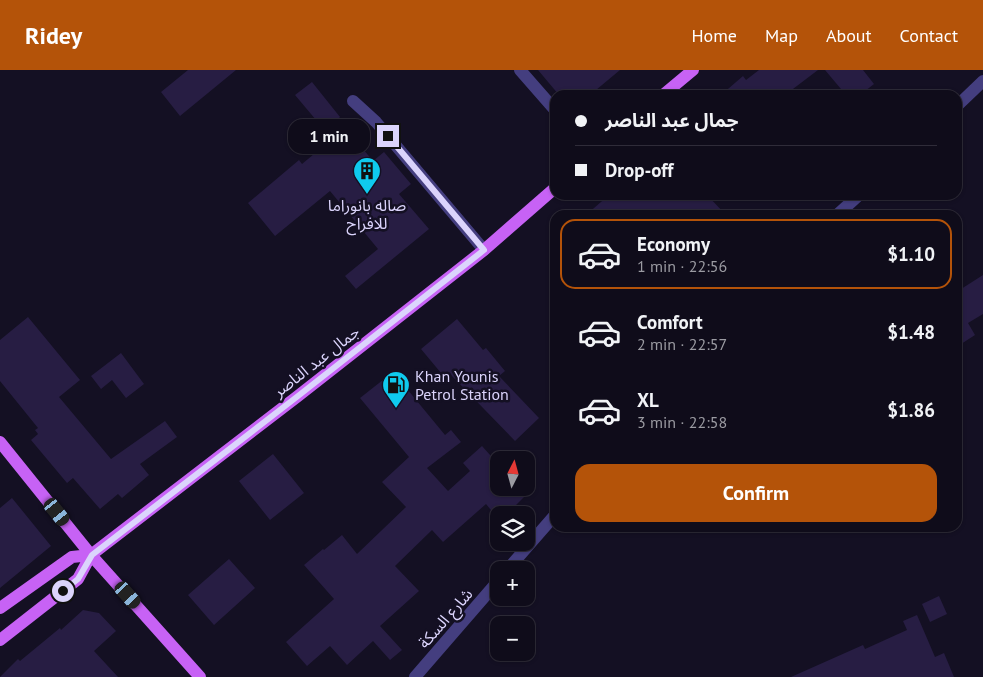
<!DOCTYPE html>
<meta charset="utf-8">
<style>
body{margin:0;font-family:"PT Sans","Noto Sans Arabic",sans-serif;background:#181523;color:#f1f3f6;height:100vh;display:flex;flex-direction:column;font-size:19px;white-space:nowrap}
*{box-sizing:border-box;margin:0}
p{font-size:16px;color:#9b9ba2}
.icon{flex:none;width:28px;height:28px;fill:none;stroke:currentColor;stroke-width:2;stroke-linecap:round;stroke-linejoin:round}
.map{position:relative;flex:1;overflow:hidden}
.side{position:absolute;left:550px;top:140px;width:412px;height:322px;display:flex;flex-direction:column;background:#0f0c1a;border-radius:15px;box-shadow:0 1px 4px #0004,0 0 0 1px #2f2c39}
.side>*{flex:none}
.guide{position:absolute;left:550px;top:20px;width:412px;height:110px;border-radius:15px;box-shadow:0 1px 4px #0004,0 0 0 1px #2f2c39;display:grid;align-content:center;height:110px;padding:0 25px;background:#0f0c1a}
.needle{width:32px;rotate:6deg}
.controls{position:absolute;left:490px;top:381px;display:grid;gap:10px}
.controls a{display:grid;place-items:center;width:45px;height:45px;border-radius:10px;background:#0f0c1a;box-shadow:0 1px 4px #0004,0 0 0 1px #2f2c39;font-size:25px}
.end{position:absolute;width:22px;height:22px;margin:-11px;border:6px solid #dbd4fc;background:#111;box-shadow:0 0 0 2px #111}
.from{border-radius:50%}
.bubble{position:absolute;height:35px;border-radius:15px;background:#0f0c1a;box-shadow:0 1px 4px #0004,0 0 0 1px #2f2c39;font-size:16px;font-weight:800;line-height:35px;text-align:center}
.car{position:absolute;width:15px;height:30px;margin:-15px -8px;border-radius:6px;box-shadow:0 0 4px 1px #0007;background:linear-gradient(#222 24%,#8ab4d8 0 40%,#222 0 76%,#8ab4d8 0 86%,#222 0)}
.guide b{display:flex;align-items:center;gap:18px;height:48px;font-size:19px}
.guide b+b{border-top:1px solid #2f2c39}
.guide i{width:12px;height:12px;background:#f1f3f6}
ul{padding:9px 0 0;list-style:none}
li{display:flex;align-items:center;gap:15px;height:70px;margin:0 10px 8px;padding:0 15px;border:2px solid transparent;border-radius:15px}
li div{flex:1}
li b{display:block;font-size:19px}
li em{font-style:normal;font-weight:800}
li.on{border-color:#b45309}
li>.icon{width:45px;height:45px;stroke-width:1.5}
.button{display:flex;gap:10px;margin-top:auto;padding:10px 25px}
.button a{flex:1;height:58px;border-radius:15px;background:#b45309;color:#fff;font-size:20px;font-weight:800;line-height:58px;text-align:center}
header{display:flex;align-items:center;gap:30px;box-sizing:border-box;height:70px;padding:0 25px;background:#b45309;color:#fff}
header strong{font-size:24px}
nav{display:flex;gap:28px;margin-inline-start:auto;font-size:18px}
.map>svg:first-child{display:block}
.building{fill:#271d43}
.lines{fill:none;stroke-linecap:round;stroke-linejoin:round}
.minor{stroke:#443e7f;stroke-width:12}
.major{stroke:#c762f5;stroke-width:12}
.route{stroke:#dbd4fc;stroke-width:6}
.labels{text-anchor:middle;stroke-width:5;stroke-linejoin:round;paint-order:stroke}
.poi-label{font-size:16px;fill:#dbd4fc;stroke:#141023}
.street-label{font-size:16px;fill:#dbd4fc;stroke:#141023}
</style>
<header>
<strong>Ridey</strong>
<nav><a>Home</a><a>Map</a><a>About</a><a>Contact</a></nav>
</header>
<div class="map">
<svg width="983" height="607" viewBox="0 0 983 607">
<rect width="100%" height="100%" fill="#141023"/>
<!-- building -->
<path class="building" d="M188 0H236L180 46 161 22Z
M538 0H620L590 25H559Z
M759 0H818L785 25H721L743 6 746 10Z
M825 0H863L874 14 860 25H846Z
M312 12 340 47 338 49 373 91 384 82 411 114 399 124 429 159 356 219 345 206 378 179 330 121 275 166 248 133 299 90 302 94 332 69 295 25Z
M609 125H707L726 145H586Z
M983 205V244L968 253 975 265 958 276V221Z
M28 247 80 310 59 327 111 389 165 351 177 367 140 394 149 405 122 428 118 424 100 439 73 408 67 413 31 370 38 364 35 360 38 358 0 311V270Z
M457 249 483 280 486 278 505 301 499 306 539 348 515 371 451 305 446 309 421 279Z
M121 283 144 314 126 328 112 310 101 319 91 306Z
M393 302 445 365 451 360 461 372 427 398 448 421 470 401 463 393 482 376 499 395V418H518L525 426 513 438 519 445H495L486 434 443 472 432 460 395 496 419 521 380 556 402 580 390 590 373 571 347 595 330 576 307 596 286 572 334 529 304 495 323 479 324 480 342 465 357 484 406 437 382 412 409 387 360 328Z
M273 384 304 423 270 450 239 411Z
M12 428 51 476 0 518V438Z
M229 489 255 518 214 555 188 525Z
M939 526 947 544 930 552 922 534Z
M83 540 99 543 116 561 94 581 118 607H0L18 589 20 591 60 558 61 560Z
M917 545 935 587 944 583 954 607H791L863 575 865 579 907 560 903 551Z"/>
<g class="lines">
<!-- minor -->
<path class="minor" d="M520 0 555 40
M353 31 376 52 484 180
M958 35 983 11
M837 145 859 125
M507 500 555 445
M415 607 499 510"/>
<!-- major -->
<path class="major" d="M663 25 693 0
M0 372 91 485 200 607
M0 538 72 487 91 485
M0 570 78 509 91 485 298 326 484 180 555 118"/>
</g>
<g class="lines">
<!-- route -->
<path class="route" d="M63 521 78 509 92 485 298 326 484 180 388 66"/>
</g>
<!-- icons -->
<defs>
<symbol id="building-pin" viewBox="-11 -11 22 30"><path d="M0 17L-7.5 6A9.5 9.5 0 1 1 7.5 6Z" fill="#0fcaee" stroke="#141023"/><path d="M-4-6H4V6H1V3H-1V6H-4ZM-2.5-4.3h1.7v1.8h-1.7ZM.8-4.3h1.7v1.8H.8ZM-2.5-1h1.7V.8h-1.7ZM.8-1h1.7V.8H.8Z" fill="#111"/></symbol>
<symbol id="fuel-pin" viewBox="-11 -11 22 30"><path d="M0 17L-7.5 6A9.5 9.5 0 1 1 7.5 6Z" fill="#0fcaee" stroke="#141023"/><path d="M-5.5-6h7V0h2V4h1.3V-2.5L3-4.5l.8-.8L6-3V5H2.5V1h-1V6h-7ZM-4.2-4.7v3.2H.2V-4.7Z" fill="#111"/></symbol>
</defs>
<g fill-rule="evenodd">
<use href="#building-pin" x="351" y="85" width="32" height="43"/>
<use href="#fuel-pin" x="380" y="299" width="32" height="43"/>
</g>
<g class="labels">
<!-- poi labels -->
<g class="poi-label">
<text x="367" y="141">صاله بانوراما<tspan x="367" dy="18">للافراح</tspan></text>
<text x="415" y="312" text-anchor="start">Khan Younis<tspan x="415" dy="18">Petrol Station</tspan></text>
</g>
<!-- street labels -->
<g class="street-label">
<text transform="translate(316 291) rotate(-38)" y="6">جمال عبد الناصر</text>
<text transform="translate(445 548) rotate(-49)" y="6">شارع السكة</text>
</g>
</g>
</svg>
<div class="controls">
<a><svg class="needle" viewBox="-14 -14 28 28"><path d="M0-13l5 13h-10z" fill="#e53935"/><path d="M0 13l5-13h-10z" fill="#9b9ba2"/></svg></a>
<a><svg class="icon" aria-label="layers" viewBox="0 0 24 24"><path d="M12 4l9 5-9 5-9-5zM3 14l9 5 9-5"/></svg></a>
<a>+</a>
<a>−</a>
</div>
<i class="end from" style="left:63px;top:521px"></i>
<i class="end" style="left:388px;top:66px"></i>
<div class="bubble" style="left:288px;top:49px;width:82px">1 min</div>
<i class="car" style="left:57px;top:442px;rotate:141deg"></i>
<i class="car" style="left:128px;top:525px;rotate:138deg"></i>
<div class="guide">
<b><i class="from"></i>جمال عبد الناصر</b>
<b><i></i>Drop-off</b>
</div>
<section class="side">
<ul>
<li class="on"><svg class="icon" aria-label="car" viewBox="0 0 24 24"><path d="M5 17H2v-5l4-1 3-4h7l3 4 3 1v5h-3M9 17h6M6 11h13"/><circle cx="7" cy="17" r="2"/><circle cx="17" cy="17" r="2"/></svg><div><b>Economy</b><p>1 min · 22:56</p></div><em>$1.10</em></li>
<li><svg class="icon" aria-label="car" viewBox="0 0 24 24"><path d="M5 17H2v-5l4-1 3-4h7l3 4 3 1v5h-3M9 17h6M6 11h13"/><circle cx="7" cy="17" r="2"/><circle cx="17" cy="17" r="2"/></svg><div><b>Comfort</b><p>2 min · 22:57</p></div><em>$1.48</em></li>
<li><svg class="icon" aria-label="car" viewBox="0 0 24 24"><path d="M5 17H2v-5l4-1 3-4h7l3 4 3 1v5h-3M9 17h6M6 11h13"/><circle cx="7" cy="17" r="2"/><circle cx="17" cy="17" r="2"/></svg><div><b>XL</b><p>3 min · 22:58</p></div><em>$1.86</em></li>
</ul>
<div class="button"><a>Confirm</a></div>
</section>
</div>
